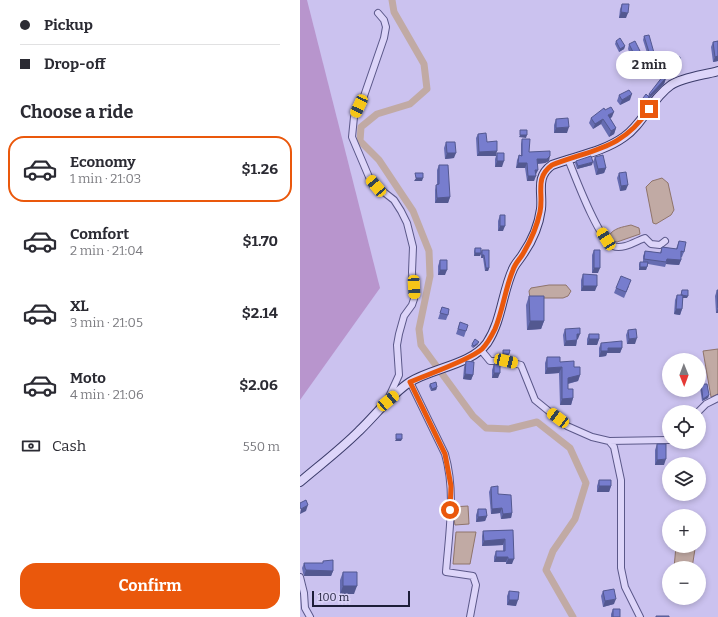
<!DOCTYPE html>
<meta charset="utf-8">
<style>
body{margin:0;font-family:Bitter,serif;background:#f2f2f3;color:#2b2b33;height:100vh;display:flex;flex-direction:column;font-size:15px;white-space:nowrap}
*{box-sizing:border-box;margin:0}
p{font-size:13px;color:#7c7c81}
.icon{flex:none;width:22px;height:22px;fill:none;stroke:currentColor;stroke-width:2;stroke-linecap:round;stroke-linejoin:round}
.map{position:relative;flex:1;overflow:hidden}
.details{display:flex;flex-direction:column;background:#fff;width:300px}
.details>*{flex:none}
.guide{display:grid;align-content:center;height:88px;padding:0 20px;background:#fff}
.needle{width:26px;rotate:179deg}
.controls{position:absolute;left:362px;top:353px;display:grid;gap:8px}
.controls a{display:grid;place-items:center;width:44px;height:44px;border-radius:50%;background:#fff;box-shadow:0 2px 6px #0003;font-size:20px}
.scale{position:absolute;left:12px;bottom:10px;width:98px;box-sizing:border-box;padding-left:4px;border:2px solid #1d1d38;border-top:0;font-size:11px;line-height:14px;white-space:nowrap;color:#1d1d38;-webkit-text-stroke:3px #d9d1f6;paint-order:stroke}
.end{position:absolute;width:18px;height:18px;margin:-9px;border:5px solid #ea580c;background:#fff;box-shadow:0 0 0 2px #fff}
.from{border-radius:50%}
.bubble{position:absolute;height:28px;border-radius:14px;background:#fff;box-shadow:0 2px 6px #0003;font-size:13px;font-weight:700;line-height:28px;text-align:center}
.car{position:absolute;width:12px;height:24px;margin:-12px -6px;border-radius:5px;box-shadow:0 0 3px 1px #0007;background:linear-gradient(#f5c518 24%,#345 0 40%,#f5c518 0 76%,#345 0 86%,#f5c518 0)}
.guide b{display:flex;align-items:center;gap:14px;height:38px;font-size:15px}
.guide b+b{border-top:1px solid #e1e1e2}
.guide i{width:10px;height:10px;background:#2b2b33}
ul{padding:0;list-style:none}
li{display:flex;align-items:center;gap:12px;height:66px;margin:0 8px 6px;padding:0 12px;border:2px solid transparent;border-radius:16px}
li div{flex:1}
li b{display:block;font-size:15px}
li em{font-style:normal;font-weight:700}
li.on{border-color:#ea580c}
li>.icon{width:36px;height:36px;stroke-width:1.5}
h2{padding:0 20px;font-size:18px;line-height:48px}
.pay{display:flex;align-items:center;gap:10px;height:44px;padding:0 20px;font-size:15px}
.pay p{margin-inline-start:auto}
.cta{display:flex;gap:8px;margin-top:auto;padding:8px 20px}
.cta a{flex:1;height:46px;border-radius:16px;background:#ea580c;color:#fff;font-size:16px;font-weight:700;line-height:46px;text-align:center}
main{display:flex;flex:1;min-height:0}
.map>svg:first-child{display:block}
.green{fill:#b895cd}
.water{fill:#c1aaa4;stroke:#8f746b}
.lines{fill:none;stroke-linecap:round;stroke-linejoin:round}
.canal{stroke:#c1aaa4;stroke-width:7}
.street-casing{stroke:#5b5889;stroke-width:8}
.secondary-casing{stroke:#3c3c6b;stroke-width:10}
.street{stroke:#ddd5f9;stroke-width:6}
.secondary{stroke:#ddd5f9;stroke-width:8}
.wall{fill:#666cb1}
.shaded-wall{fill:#535890}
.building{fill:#777dce;stroke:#535890}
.route{stroke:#ea580c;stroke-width:5}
</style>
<main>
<section class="details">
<div class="guide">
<b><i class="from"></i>Pickup</b>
<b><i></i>Drop-off</b>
</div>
<h2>Choose a ride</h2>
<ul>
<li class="on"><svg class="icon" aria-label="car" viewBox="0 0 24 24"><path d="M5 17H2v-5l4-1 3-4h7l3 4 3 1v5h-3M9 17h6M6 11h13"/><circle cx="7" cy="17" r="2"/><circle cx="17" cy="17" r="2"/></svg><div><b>Economy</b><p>1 min · 21:03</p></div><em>$1.26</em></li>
<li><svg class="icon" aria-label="car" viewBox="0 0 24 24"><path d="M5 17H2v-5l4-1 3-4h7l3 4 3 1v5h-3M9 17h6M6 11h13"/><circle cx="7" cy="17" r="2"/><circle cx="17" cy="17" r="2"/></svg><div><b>Comfort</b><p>2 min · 21:04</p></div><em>$1.70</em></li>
<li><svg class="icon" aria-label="car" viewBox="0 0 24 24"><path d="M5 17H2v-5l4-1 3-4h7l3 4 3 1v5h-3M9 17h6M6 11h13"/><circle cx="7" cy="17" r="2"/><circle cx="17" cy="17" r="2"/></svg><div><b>XL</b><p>3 min · 21:05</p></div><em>$2.14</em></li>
<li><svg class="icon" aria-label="car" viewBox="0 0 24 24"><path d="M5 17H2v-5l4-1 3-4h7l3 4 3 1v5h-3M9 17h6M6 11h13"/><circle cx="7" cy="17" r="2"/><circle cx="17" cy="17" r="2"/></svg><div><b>Moto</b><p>4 min · 21:06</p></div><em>$2.06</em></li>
</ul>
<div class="pay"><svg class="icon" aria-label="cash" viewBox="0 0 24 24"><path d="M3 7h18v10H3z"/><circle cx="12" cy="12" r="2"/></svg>Cash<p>550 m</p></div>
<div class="cta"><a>Confirm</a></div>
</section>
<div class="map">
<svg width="418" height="617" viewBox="0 0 418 617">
<rect width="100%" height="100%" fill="#cbc2ef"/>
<!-- green -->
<path class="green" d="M0 0H7L80 288 0 400Z"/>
<!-- water -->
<path class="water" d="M362 178 368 183 374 210 371 215 356 224 353 223 346 187 352 181Z
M331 225 339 228 340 234 317 242 311 240 309 236C313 228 323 227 331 225Z
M249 285H266L271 291 268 296 263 298H230L229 291 231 288Z
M418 349V394L411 397 403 351Z
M168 506 169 524 155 525 152 507Z
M156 532H176L170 564H153Z
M376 546 395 549 392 568H374Z"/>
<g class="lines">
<!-- canal -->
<path class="canal" d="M92 0 94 12 124 64 127 89 110 104 77 114 61 127 60 141 79 160 113 211 129 251 130 276 119 329 121 345 173 416 186 428 209 429 237 422 270 448 286 483 275 519 253 551 246 570 273 617"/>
<defs>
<path id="street" d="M78 13 84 20 86 27 84 38 64 96 54 117 52 137 69 177 76 186 94 200 101 211 107 223 113 247 112 272 114 299 112 305 104 316 99 334 97 345 99 375 88 399
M268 159C275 176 298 239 313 246 323 250 336 241 345 238L351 244 360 245 365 241
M181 350 190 361H206L221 365 235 400 267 426 292 437 309 441 314 447 321 480V568L325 587 340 617
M110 382 145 454C156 492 149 533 146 572L173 576 176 585 170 617
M398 412 406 404 418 398
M309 441 369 440
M0 577 4 593 5 608 10 617"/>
<path id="secondary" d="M0 482C20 465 41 449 59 431 76 415 90 395 110 382 132 368 171 365 187 343 202 320 202 293 213 269 215 264 220 259 223 254 232 241 239 224 241 209 243 192 235 177 252 165 276 156 303 152 324 137 343 124 351 99 371 85 383 77 404 75 418 71"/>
</defs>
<!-- street casing -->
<use href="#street" class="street-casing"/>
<!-- secondary casing -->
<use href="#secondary" class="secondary-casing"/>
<!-- street -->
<use href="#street" class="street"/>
<!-- secondary -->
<use href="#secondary" class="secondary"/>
</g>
<!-- wall -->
<path class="wall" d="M322 4 326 18H319L320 9Z
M344 36 357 71 353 72 343 40Z
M316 41 325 46 324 49 319 52 315 44Z
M418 41V61L413 62 411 47 413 42Z
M329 44 338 56 332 59 328 49Z
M338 65 347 70 346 72 340 75 337 68Z
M366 78 364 84 348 100 347 102 341 110 338 107 340 102 348 96 349 94Z
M319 95 330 100 320 105 317 101Z
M312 117 310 118 316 128 314 134 309 137 301 124 293 129 289 123 291 118Z
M256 119 267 133H254V125Z
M178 134 187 142 196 156H177L176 138Z
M222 139 229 152 249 161 245 163 237 164 238 170 236 174 235 175 234 181H227L225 168H216L217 160 219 155 221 156V144Z
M146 142 154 158 145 159 144 148Z
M197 153 202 167H195V159Z
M295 157 306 168 304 173 296 175 293 162Z
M276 161 292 165 277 169 275 163Z
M139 165 150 197 148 203H135V190L136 185H137V170Z
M319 173 326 190 320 191 317 178Z
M200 215 203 231H198V221Z
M379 241 384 252 382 257H381V260L379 265 366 264 365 267 348 264 346 270H339V264L340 262H343V256L345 251 360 253 362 247 376 249Z
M175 248 181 252 182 250 189 268 188 271H185L183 258H181V254L180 256H174V251Z
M294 250 298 273H292V255Z
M140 260 145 275H138V266Z
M283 274 295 291H281V280Z
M329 286 324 298 314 293 316 288Z
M382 290 387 298H383L382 309 380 315 374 314 375 300 377 295H381Z
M417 290H418V313H416L415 296Z
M229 296 244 321 241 329 227 330 226 305Z
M142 307 148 315 146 320 138 319Z
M160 322 166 331 164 337 156 334Z
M265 329 278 339H277L276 346H264L263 335Z
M328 330 335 344H327L326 335Z
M289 334 299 339 297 345H287V339Z
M301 343 322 348 320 353H307L306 356 299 357V348Z
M172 344H178L173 348 171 346Z
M247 357 274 367 280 375 278 381 268 384V389L273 398 271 405H260L259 373 245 374V363Z
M166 361 173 375 171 380 163 379 164 367Z
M194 364 198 378H192V370Z
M130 384 137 387 136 390 131 391 129 386Z
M401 384 409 395 408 398 402 401 400 387Z
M357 444 364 465H355V450Z
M299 480 311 486 309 492H297V486Z
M191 487 198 494 212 513 211 518 201 519 200 513 191 514 189 492Z
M178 509 187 516 185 521 176 522V515Z
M213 530 212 564H206V562H194V557L196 551H203V545L182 546V536L183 531Z
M23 561 33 571 31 576H4L3 573 2 568 4 563H23Z
M43 572 54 594H40V580Z
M209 591 216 606 207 605V596Z
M303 591 314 604 303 607 301 596Z
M313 609 320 617H311V614Z"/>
<!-- shaded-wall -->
<path class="shaded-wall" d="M321 12 328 13 326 18H319Z
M325 46 324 49 319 52 320 49Z
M340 51 338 56 332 59 334 54Z
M418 56V61L413 62 415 57Z
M375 63H380L379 66H374Z
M358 67 357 71 353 72 354 68Z
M347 70 346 72 340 75 341 72Z
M366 78 364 84 348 100 350 95Z
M332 94 330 100 320 105 322 100Z
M349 97 347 102 341 110 343 105Z
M314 112 312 117 306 121 308 115Z
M303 119 301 124 293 129 295 124Z
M269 127 267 133H254L256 128Z
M316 128 314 134 309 137 311 131Z
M220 135H227L226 138 219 137Z
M197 151 196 156H177L179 152Z
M147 153H156L154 158 145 159Z
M250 156 249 161 245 163 235 164 237 159Z
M197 161H204L202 167H195Z
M293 162 292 165 277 169 278 166Z
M218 163H227L225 168H216Z
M306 168 304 173 296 175 298 169Z
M235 170H238L236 174 233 175Z
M228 176H236L234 181H227Z
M116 178H123L122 181H114Z
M328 185 326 190 320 191 321 186Z
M150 197 148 203H135L137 198Z
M200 226H205L203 231H198Z
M175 253H181L180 256H174Z
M182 255H184L183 258H181Z
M367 259 381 260 379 265 366 264Z
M340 267H347L346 270H339Z
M186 268H189L188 271H185Z
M294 268H300L298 273H292Z
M140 270H147L145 275H138Z
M283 286H297L295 291H281Z
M381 295 388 296 387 298H380Z
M418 308V313H416Z
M376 309H382L380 315 374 314Z
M230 321H244L241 329 227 330Z
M277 334H280L278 339H275Z
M337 338 335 344H327L329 339Z
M289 339H299L297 345H287Z
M277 340 276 346H264L266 341Z
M179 342 178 344 173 348 174 346Z
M308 348H322L320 353H307L306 356 299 357 301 351Z
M203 354H209L208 357 202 356Z
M262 367 259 373 245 374 247 368Z
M194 373H200L198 378H192Z
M165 374 173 375 171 380 163 379Z
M280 375 278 381 266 384 268 378Z
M137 387 136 390 131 391 132 389Z
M409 395 408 398 402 401 403 399Z
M273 398 271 405H260L262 399Z
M96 439H102L101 441H95Z
M366 459 364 465H355L357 460Z
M299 486H311L309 492H297Z
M8 505 6 511 0 514 1 509Z
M202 508 200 513 191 514 192 509Z
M212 513 211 518 201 519 203 514Z
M187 516 185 521 176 522 178 517Z
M205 539 203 545 182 546 184 541Z
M196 557H208L206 562H194Z
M208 559H214L212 564H206Z
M6 570 33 571 31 576H4Z
M43 586H57L54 594H40Z
M316 599 314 604 303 607 305 601Z
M209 600H218L216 606 207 605Z"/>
<!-- building -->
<path class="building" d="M322 4H329L328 13 321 12Z
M349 35 358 67 354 68 344 36Z
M320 38 325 46 320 49 316 41Z
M335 41 340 51 334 54 329 44Z
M418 41V56L415 57 413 42Z
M375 57H380V63H375Z
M344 63 347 70 341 72 338 65Z
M363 76 366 78 350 95 349 94Z
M329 90 332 94 322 100 319 95Z
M346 94 349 97 343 105 340 102Z
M311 107 314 112 308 115 316 128 311 131 303 119 295 124 291 118 304 108 305 110Z
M268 118 269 127 256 128V119Z
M220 130H227V135H220Z
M186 133 187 142 197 141V151L179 152 178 134Z
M222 139H230L229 152 250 151V156L247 159H237L238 170H235L236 176H228L227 163H218L219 155 222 156Z
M146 142H155L156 153H147Z
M197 153H204V161H197Z
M303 155 306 168 298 169 295 157Z
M291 156 293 162 278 166 276 161Z
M139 165H148L150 197 137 198 136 185 139 184Z
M326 172 328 185 321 186 319 173Z
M115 173H123V178H116Z
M200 215H205V226H200Z
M379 241 386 242 384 252 381 251V260L367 259 366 262 344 259 345 251 361 253 362 247 377 249Z
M175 248H181V253H175Z
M182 250H189V268H186L184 255H182Z
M294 250H300V268H294Z
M140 260H147V270H140Z
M340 262H348L347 267H340Z
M283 274 297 275V286H283Z
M321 276 331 280 326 292 316 288Z
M382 290H388V296L381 295Z
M417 290H418V308Z
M377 295H383L382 309H376Z
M229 296H244V321H230Z
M142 307 149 309 148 315 140 313Z
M160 322 168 325 166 331 158 329Z
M280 328V334H277V340L266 341 265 329Z
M336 329 337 338 329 339 328 330Z
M289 334H299V339H289Z
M175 339 179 342 174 346 172 344Z
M322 341V348H308V351H301V343Z
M203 350H210L209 354H203Z
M247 357H260V362L274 361V367H280V375L268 378V389H273V398L262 399V367L247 368Z
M166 361 174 362 173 375 165 374Z
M194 364H200V373H194Z
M136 382 137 387 132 389 130 384Z
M401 384H407L409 395 403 399Z
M96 434H102V439H96Z
M357 444H366V459L357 460Z
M299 480H311V486H299Z
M198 486V494L211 495 212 513 203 514 202 508 192 509 191 487Z
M6 500 8 505 1 509 0 507V503Z
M178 509H186L187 516 178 517Z
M213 530 214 559H208V557H196V551H205V539L184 541 183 531Z
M33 560V571L6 570 5 568 4 563H23V561Z
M43 572H57V586H43Z
M314 589 316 599 305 601 303 591Z
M209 591 219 592 218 600H209Z
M313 609H320V617H313Z
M356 616H369V617H356Z"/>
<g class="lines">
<!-- route -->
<path class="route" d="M150 510 151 486 145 454 110 382C126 375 170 360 182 349 187 344 192 335 195 329 203 310 205 289 213 270 215 263 221 258 224 252 231 240 237 226 240 212 244 194 234 178 252 165 293 149 323 149 349 109"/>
</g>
</svg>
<div class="controls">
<a><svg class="needle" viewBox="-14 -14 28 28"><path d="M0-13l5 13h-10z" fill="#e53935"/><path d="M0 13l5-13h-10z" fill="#7c7c81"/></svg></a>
<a><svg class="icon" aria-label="locate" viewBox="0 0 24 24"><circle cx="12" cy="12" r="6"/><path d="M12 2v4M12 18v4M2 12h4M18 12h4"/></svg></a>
<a><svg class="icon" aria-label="layers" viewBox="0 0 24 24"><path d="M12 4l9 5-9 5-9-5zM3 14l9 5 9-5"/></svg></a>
<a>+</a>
<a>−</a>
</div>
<div class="scale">100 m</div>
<i class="end from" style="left:150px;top:510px"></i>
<i class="end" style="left:349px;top:109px"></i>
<div class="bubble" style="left:316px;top:51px;width:66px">2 min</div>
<i class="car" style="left:59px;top:106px;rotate:205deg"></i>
<i class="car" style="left:76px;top:186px;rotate:320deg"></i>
<i class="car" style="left:306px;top:239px;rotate:328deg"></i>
<i class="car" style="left:114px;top:287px;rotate:177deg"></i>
<i class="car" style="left:206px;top:361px;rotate:103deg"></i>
<i class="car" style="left:88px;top:401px;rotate:50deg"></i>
<i class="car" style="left:258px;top:418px;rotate:307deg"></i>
</div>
</main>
